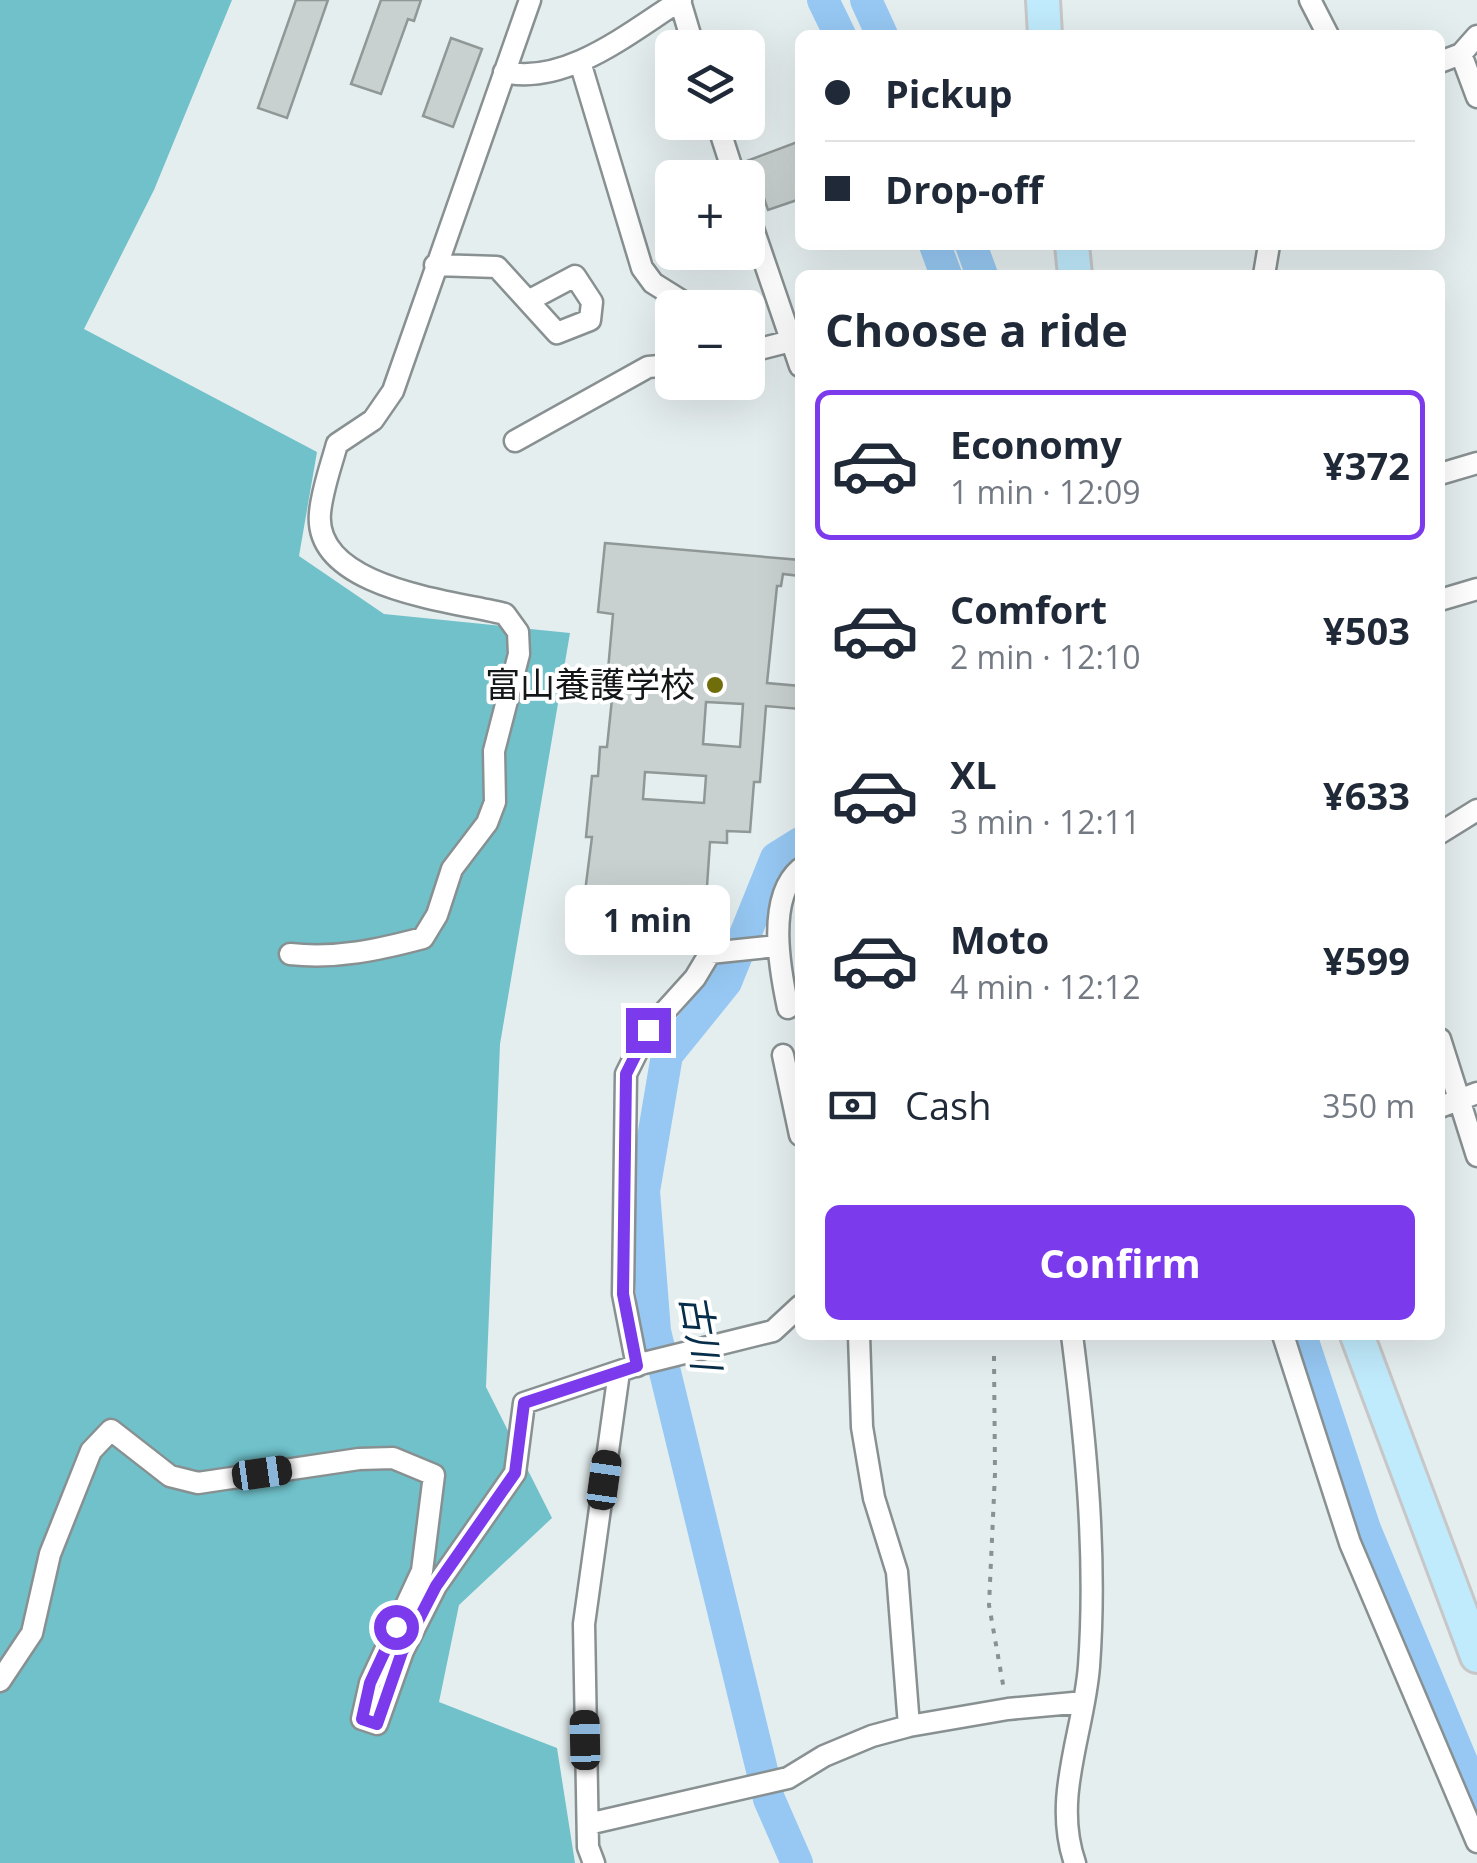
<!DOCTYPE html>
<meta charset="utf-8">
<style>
body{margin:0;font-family:"Open Sans","Noto Sans JP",sans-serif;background:#f6f6f7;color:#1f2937;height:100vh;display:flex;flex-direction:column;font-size:38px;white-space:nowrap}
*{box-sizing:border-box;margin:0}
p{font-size:32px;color:#747a83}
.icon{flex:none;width:55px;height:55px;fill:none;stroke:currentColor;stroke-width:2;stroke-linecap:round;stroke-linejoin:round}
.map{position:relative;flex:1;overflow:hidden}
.sheet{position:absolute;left:795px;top:270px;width:650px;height:1070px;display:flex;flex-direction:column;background:#fff;border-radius:15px;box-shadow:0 10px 40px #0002}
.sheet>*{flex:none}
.guide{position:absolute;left:795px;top:30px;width:650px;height:220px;border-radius:15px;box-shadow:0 10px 40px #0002;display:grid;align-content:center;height:220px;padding:0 30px;background:#fff}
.buttons{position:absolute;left:655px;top:30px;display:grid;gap:20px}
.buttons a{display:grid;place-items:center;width:110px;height:110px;border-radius:15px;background:#fff;box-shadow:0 10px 40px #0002;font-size:50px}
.end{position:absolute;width:45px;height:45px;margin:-22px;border:12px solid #7c3aed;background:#fff;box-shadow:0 0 0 5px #fff}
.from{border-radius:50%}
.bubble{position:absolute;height:70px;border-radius:15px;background:#fff;box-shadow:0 10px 40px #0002;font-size:32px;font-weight:700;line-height:70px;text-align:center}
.car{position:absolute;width:30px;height:60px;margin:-30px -15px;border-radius:12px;box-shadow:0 0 8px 2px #0007;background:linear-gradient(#222 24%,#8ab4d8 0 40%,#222 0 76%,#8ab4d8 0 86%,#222 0)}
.guide b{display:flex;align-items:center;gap:35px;height:95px;font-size:38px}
.guide b+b{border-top:2px solid #e0e1e3}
.guide i{width:25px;height:25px;background:#1f2937}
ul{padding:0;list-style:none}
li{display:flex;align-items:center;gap:30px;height:150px;margin:0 20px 15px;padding:0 10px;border:5px solid transparent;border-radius:15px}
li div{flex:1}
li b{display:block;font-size:38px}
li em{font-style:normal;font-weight:700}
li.current{border-color:#7c3aed}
li>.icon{width:90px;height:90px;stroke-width:1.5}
h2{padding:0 30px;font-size:45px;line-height:120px}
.pay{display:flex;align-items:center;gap:25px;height:110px;padding:0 30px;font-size:38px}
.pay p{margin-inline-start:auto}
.primary-button{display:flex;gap:20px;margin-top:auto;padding:20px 30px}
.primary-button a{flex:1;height:115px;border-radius:15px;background:#7c3aed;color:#fff;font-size:40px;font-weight:700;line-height:115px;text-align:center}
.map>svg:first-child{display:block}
.forest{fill:#70c1ca}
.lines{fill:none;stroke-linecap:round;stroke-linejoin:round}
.river{stroke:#96c8f3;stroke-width:32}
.building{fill:#c8d1cf;stroke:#909897;stroke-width:2.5;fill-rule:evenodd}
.street-casing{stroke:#889091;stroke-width:25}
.primary-casing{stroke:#c7c7c7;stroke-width:38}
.path{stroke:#8a9191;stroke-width:4;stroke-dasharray:5 8;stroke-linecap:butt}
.street{stroke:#fff;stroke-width:20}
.primary{stroke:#c0ebfd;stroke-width:32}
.route{stroke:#7c3aed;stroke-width:12}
.poi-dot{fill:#706d0b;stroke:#fff;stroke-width:4}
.labels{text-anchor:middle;stroke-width:8;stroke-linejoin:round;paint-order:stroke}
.poi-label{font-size:35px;fill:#141717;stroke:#fff;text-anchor:end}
.water-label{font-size:38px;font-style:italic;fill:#062e4a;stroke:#fff}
</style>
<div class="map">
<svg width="1477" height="1863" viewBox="0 0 1477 1863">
<rect width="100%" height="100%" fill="#e5eeef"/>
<!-- forest -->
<path class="forest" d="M0 0H232L154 190 84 329 317 452 299 556 384 614 570 633 500 1044 486 1387 552 1518 459 1605 439 1702 557 1748 575 1863H0Z"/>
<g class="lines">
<!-- river -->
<path class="river" d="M823 0 840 35
M866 0 882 35
M935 245 946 275
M971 245 982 275
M1301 1335 1365 1529 1477 1798
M797 1863 769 1799 655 1331 644 1191 667 1055 726 982 776 858 800 843"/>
</g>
<!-- building -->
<path class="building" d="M296 0H328L287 118 258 108Z
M381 0H421L414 21 408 19 381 94 351 84Z
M451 38 482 49 453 127 423 116Z
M800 141V199L768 210 759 184 753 187 744 162Z
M605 543 800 560V576L783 574 781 586H777L767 683 800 686V709L766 706 760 782H754L750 832 727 831V843L710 842 706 901 632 896 631 926 610 950 578 947 592 837H586L592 776H598L600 747H607L615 670H608L613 614 598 612ZM706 702 743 704 740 747 703 744ZM645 772 706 776 704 803 643 799Z"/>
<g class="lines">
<defs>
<path id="street" d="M1310 0 1328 35
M680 1 694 48
M1461 54 1477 97
M580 62 642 268 653 283 693 308
M1440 62 1461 54 1477 36
M504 72C567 86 631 31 681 0
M717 122 735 178
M748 214 800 366
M435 265 497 267 557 333 590 320 592 302 575 276 528 301
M1264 275 1269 245
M748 352 791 341
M515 441 648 367 672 365
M1440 474 1477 463
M1440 600 1477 589
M1440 833 1477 810
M290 954C337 959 378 950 423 938L437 915 452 869 487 823 495 802 494 751 519 654 518 632 505 614C454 601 313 589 320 513 322 490 331 466 337 444L373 420 393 391 530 0
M788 1008C780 970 766 898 800 869
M1440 1039 1477 1156
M783 1055 800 1135
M1440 1107 1477 1093
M859 1335 862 1427 874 1498 897 1572 909 1726
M1072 1335C1086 1444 1097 1556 1089 1666 1084 1732 1052 1798 1075 1863
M1283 1335 1350 1543 1477 1842
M637 1366 623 1294 626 1074 648 1030 695 978 710 953 777 946
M0 1681 32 1633 50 1554 91 1451 111 1430 170 1476 198 1483 359 1459 393 1458 434 1475 422 1571 370 1683 362 1719 377 1724 403 1651 436 1586 515 1473 524 1403 644 1363 773 1331 800 1306
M588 1824 788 1778 824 1756 872 1736 909 1726 1008 1709 1084 1702
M594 1863 588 1847 584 1624 619 1372"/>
<path id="primary" d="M1043 0 1045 35
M1072 245 1075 275
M1357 1335 1477 1656"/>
</defs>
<!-- street casing -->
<use href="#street" class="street-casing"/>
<!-- primary casing -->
<use href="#primary" class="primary-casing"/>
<!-- path -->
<path class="path" d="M994 1356 995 1473 989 1605 1004 1690"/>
<!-- street -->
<use href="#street" class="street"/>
<!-- primary -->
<use href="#primary" class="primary"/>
</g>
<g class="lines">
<!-- route -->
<path class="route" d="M396 1627 370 1683 362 1719 377 1724 402 1652 436 1586 515 1473 524 1403 637 1366 623 1294 626 1074 648 1030"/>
</g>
<!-- markers -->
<circle class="poi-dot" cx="715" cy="685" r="10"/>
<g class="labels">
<!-- poi labels -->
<g class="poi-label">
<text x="695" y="697">富山養護学校</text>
</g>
<!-- water labels -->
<g class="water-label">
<text transform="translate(700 1332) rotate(80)" y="13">古川</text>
</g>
</g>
</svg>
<div class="buttons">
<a><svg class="icon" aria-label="layers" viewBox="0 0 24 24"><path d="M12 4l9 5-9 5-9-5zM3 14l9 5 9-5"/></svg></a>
<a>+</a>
<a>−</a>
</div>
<i class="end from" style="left:396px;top:1627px"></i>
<i class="end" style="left:648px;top:1030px"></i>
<div class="bubble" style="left:565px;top:885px;width:165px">1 min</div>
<i class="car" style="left:262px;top:1473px;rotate:82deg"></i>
<i class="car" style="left:604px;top:1480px;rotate:8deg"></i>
<i class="car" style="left:585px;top:1740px;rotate:359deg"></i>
<div class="guide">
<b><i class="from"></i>Pickup</b>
<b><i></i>Drop-off</b>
</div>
<section class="sheet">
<h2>Choose a ride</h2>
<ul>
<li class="current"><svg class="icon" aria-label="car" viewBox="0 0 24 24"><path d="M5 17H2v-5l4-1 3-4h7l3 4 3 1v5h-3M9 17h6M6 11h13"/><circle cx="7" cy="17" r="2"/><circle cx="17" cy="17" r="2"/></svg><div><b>Economy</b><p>1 min · 12:09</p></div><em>¥372</em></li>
<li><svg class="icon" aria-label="car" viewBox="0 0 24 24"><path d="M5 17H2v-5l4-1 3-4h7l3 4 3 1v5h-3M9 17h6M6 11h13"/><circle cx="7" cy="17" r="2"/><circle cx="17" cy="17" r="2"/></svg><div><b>Comfort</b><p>2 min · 12:10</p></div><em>¥503</em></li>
<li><svg class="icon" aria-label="car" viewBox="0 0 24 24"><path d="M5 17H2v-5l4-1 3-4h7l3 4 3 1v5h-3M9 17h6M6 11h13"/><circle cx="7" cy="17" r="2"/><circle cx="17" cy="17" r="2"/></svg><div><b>XL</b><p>3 min · 12:11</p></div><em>¥633</em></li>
<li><svg class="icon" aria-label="car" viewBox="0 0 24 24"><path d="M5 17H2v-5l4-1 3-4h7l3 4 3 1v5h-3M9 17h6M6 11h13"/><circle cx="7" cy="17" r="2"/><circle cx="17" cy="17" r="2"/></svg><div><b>Moto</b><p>4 min · 12:12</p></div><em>¥599</em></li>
</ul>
<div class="pay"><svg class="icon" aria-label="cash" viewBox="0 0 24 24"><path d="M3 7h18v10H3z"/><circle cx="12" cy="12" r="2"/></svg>Cash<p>350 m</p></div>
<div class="primary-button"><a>Confirm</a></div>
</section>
</div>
